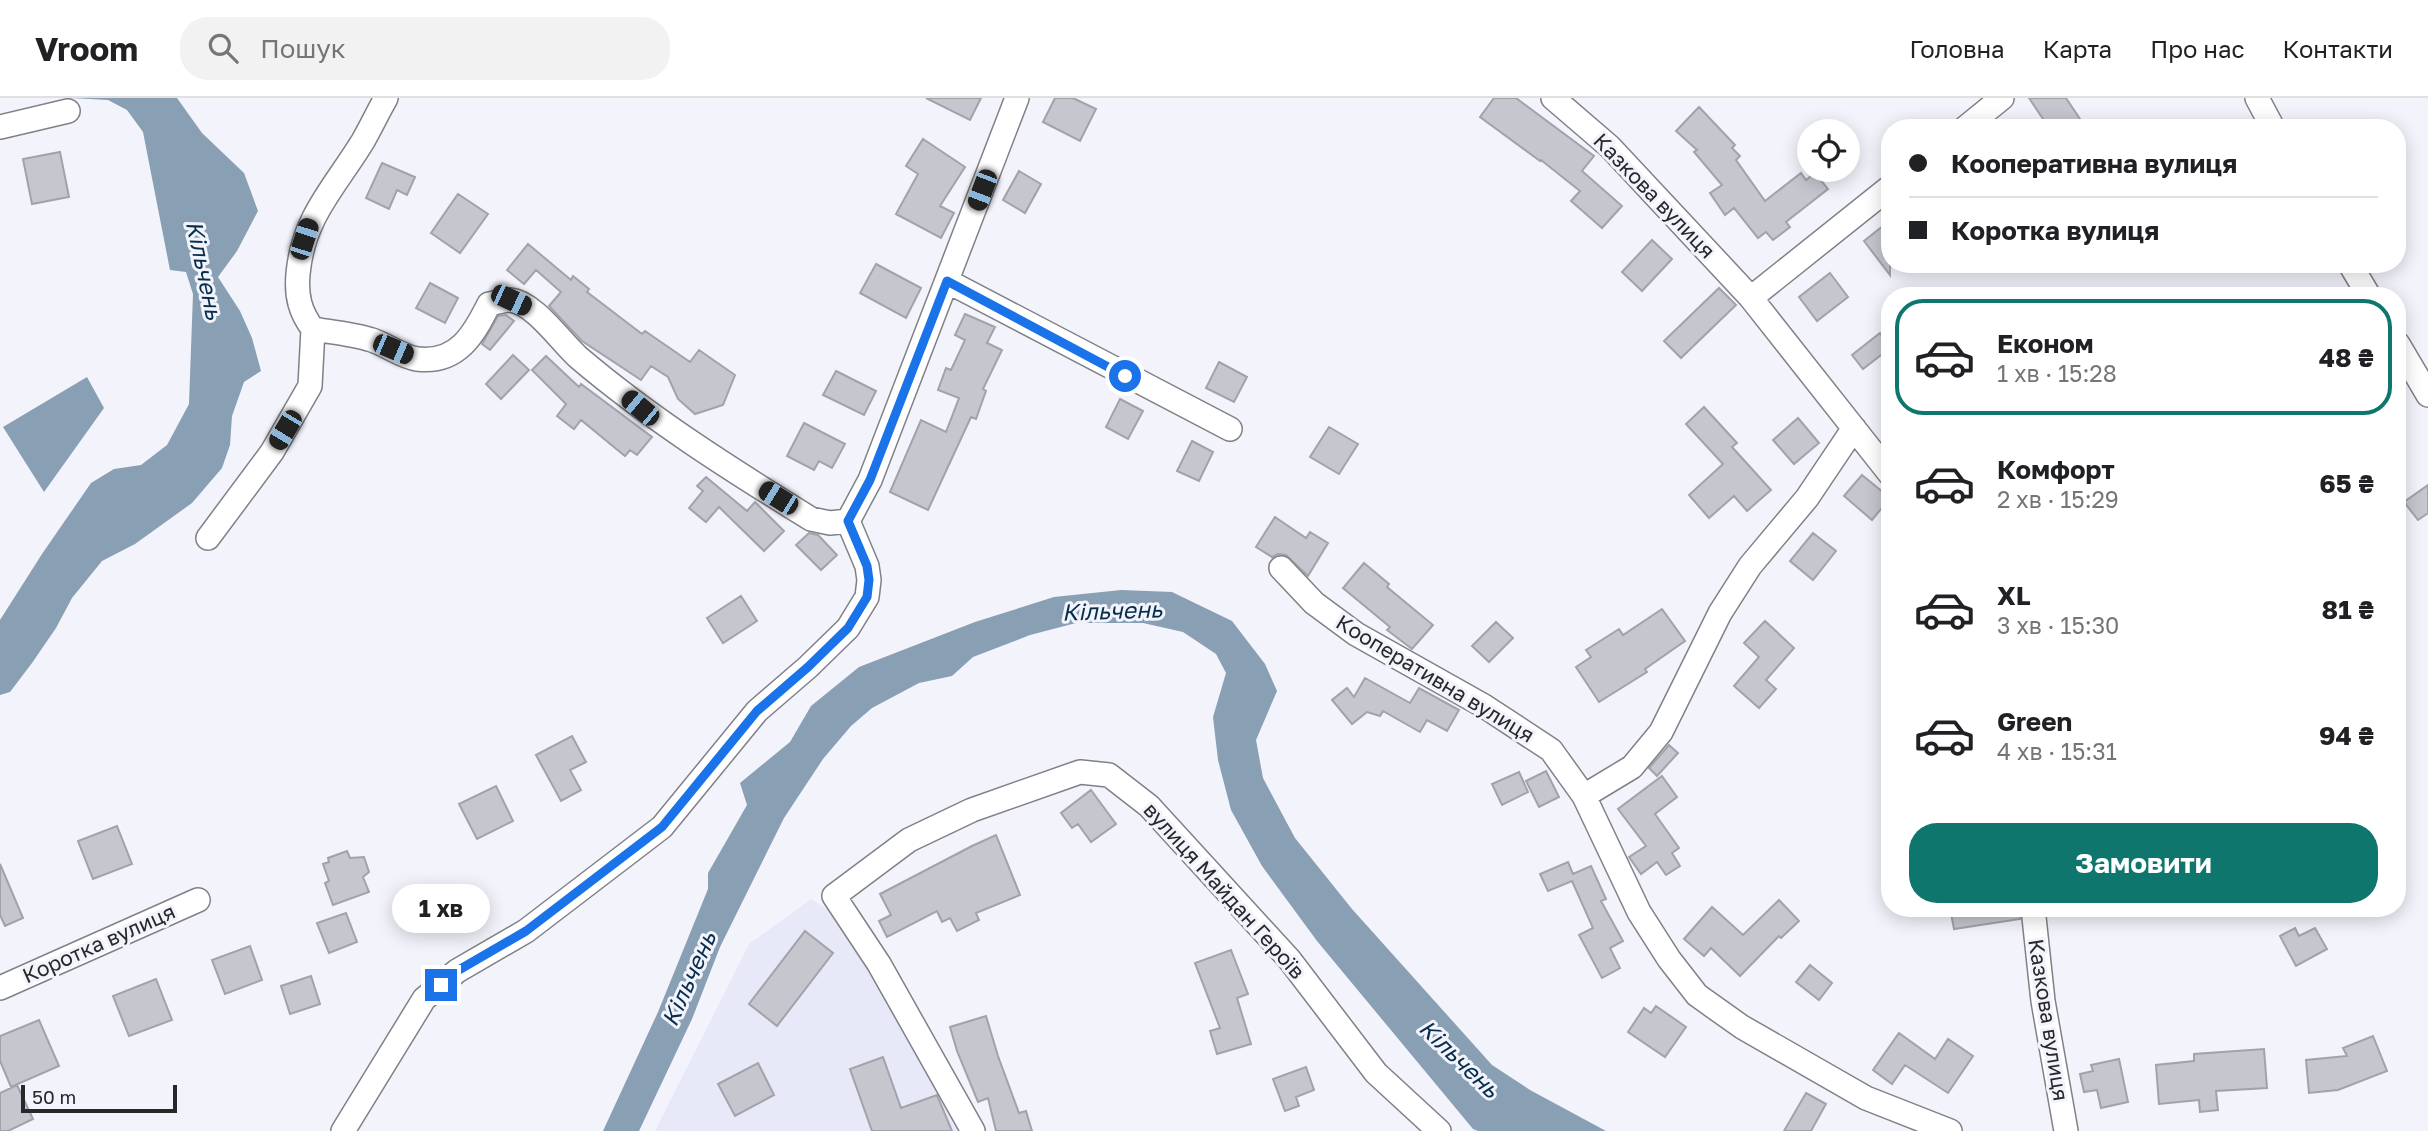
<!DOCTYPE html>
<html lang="uk">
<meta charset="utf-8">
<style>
body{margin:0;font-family:"Golos Text",sans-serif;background:#f2f2f2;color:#202124;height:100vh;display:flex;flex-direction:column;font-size:26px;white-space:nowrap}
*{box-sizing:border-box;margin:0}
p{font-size:23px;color:#757577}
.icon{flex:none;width:38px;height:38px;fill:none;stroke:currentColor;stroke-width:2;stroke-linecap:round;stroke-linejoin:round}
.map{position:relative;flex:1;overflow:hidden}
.details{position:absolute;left:1881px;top:189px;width:525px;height:630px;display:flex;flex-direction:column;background:#fff;border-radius:28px;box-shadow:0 4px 18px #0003}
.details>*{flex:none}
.guide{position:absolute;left:1881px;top:21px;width:525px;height:154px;border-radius:28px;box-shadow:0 4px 18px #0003;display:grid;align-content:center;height:154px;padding:0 28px;background:#fff}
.buttons{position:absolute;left:1797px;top:21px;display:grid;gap:14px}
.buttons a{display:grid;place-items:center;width:63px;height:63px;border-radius:50%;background:#fff;box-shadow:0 4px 18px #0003;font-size:35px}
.scale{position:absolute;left:21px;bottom:18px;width:156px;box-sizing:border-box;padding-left:7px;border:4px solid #28282b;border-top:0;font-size:19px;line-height:24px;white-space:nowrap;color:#28282b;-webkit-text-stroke:5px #f2f3fb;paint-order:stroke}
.end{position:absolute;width:32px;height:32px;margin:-16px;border:9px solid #1a73e8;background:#fff;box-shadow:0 0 0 4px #fff}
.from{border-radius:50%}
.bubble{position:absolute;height:49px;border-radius:24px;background:#fff;box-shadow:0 4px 18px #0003;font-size:23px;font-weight:700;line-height:49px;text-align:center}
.car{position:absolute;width:21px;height:42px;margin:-21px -10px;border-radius:9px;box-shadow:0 0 5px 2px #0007;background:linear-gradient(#222 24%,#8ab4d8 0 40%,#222 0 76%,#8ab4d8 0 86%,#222 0)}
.guide b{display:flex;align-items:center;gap:24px;height:66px;font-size:26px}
.guide b+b{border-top:2px solid #e0e0e0}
.guide i{width:18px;height:18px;background:#202124}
ul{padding:12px 0 0;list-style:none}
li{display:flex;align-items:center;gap:21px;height:116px;margin:0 14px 10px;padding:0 14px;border:4px solid transparent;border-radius:28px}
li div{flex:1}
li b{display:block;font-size:26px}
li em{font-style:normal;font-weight:700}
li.on{border-color:#0f766e}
li>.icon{width:63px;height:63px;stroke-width:1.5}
.primary-button{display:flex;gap:14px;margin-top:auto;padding:14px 28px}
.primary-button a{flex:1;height:80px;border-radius:28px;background:#0f766e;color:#fff;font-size:28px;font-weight:700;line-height:80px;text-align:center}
header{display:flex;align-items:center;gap:42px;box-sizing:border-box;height:98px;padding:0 35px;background:#fff;border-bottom:2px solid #e0e0e0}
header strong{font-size:33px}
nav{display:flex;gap:38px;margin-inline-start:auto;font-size:24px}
.search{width:490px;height:63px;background:#f2f2f2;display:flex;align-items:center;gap:18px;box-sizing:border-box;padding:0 24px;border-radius:28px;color:#757577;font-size:26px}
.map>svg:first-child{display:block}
.built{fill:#e7e9f9}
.water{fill:#889fb4}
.building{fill:#c5c6ce;stroke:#a1a2aa;stroke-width:2}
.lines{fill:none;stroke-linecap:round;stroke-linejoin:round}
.minor-casing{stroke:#808188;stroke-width:26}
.minor{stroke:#fff;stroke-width:23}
.route{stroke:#1a73e8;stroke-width:9}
.labels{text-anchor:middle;stroke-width:6;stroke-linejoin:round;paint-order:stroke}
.street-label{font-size:21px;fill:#28282b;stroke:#f2f3fb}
.water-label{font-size:23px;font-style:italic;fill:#062d4c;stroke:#f2f3fb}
</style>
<header>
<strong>Vroom</strong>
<div class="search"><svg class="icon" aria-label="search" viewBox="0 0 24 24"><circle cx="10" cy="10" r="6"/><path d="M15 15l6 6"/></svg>Пошук</div>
<nav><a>Головна</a><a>Карта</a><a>Про нас</a><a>Контакти</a></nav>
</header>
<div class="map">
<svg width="2428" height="1033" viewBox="0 0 2428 1033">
<rect width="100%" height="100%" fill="#f2f3fb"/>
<!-- built -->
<path class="built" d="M811 801 842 821 953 1012 959 1033H655L749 846Z"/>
<!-- water -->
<path class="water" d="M71 0H177L202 35 244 75 258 113 237 153 218 179 240 213 252 240 261 273 244 284 232 318 230 347 222 370 192 405 135 446 102 463 72 500 56 530 32 565 10 594 0 597V522L42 456 91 385 114 371 141 367 167 347 189 306 193 196 186 174 170 172 143 34 127 12 108 2Z
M87 279 104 310 44 394 3 329Z
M1121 492 1172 494 1232 523 1265 566 1277 593 1256 642 1263 680 1295 740 1352 811 1492 967 1530 992 1606 1033H1478L1473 1031 1317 843 1262 768 1231 712 1218 662 1213 619 1226 575 1216 556 1183 534 1143 525H1076L1030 537 973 559 952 578 919 585 872 610 851 628 823 661 784 720 720 849 692 921 639 1033H603L658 914 708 791V775L747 707 740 685 790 644 811 608 859 569 975 524 1054 499Z"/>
<!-- building -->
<path class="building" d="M926 0H981L970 22Z
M1055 0H1073L1096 11 1080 43 1043 24Z
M1494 0H1516L1594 58 1582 73 1622 108 1602 130 1571 103 1580 93 1541 62 1540 63 1480 19Z
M2029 0H2066L2086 30H2049Z
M1699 9 1735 47 1732 50 1740 58 1736 62 1765 103 1801 75 1806 82 1815 75 1828 91 1786 124 1790 129 1773 142 1766 134 1758 140 1734 110 1725 117 1710 95 1722 87 1694 54 1697 52 1676 33Z
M923 41 965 69 940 108 954 115 941 140 896 116 918 76 906 68Z
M60 54 69 99 32 106 23 61Z
M382 65 415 79 407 97 397 92 389 111 366 100Z
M1019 73 1041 86 1025 115 1003 102Z
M458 96 488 116 460 155 431 135Z
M1883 128 1890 137V177L1864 143Z
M1652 142 1672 161 1642 193 1622 174Z
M528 146 571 182 573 178 589 191 587 194 642 236 645 233 690 264 699 252 735 277 723 307 695 316 678 301 668 279 651 268 641 282 582 243 549 208 561 194 536 172 524 186 507 172Z
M876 166 921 190 906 220 860 195Z
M1830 175 1848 199 1817 223 1799 199Z
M430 185 458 200 445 225 416 210Z
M1719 190 1736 207 1681 260 1664 243Z
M965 216 995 229 987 245 1002 252 983 291 986 293 976 321 971 319 928 412 890 394 921 322 946 334 959 300 938 292 946 270 951 272 965 242 955 237Z
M506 217 514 223 490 252 482 246 498 218Z
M1880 235 1890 250 1863 271 1852 257Z
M513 257 529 272 501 301 486 286Z
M546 258 579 289 581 286 652 339 637 357 630 352 625 358 581 322 574 331 557 318 566 306 532 272Z
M1219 264 1247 279 1234 304 1206 290Z
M836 273 876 293 864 317 823 297Z
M1120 301 1143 313 1128 341 1106 329Z
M1704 309 1737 345 1732 349 1771 392 1747 413 1734 398 1709 420 1689 397 1723 366 1686 326Z
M1798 320 1819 345 1794 366 1773 342Z
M804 325 845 346 832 370 819 363 814 372 787 358Z
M1329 329 1358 346 1339 376 1310 359Z
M1192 343 1213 354 1199 383 1177 373Z
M1862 377 1890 400 1872 422 1844 398Z
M706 379 747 413 755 404 784 433 764 453 719 409 706 424 689 410 703 393 697 388Z
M2428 387V415L2418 422 2404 404Z
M1275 419 1306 440 1310 434 1328 445 1308 478 1286 457 1278 456 1272 459 1256 449Z
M809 435 818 437 837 457 821 472 796 447Z
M1813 435 1836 453 1813 482 1790 463Z
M1364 465 1389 486 1387 489 1433 527 1412 551 1387 532 1390 529 1343 490Z
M741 498 757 523 723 545 707 520Z
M1662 511 1685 543 1645 571 1647 574 1599 604 1576 569 1591 559 1586 552 1619 531 1623 537Z
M1765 523 1794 550 1766 582 1776 591 1759 610 1734 588 1759 559 1744 545Z
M1496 524 1513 540 1489 564 1472 548Z
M1365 580 1410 605 1419 590 1459 612 1447 633 1427 622 1420 634 1383 613 1380 618 1367 614 1352 626 1332 602 1347 590 1354 599Z
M572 638 586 664 570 672 581 692 561 703 536 657Z
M1669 647 1678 655 1657 678 1649 670Z
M1546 673 1559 699 1539 709 1526 683Z
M1519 674 1528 694 1502 707 1492 686Z
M1662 678 1677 699 1655 716 1679 750 1672 755 1680 768 1666 777 1657 764 1641 776 1629 759 1646 748 1618 711Z
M496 688 513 723 477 741 459 706Z
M1091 692 1116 726 1091 744 1078 726 1072 730 1061 715Z
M117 728 132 766 93 781 78 743Z
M996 737 1020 797 976 815 979 822 957 833 950 820 942 824 937 813 887 839 879 823 891 817 880 796 972 748Z
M347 753 350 760 364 759 369 774 363 779 369 794 333 807 325 785 329 783 323 766 329 764 328 760Z
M1568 764 1573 776 1591 768 1606 801 1601 803 1623 843 1610 850 1620 870 1602 880 1579 837 1593 830 1572 783 1548 793 1540 776Z
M0 766 23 820 5 828 0 817Z
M1779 802 1799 823 1781 840 1779 838 1740 878 1711 850 1704 858 1684 841 1712 809 1743 837Z
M1950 810H2019L2020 821 1954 831Z
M346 815 357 844 329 855 317 825Z
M2295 830 2299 838 2315 830 2327 851 2296 868 2280 838Z
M805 833 833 855 777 928 749 906Z
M250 848 262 882 225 896 212 862Z
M1231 852 1248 896 1237 900 1251 946 1217 956 1210 933 1220 930 1195 865Z
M1810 867 1832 885 1819 902 1796 884Z
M311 878 320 906 290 916 281 888Z
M156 881 172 922 129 938 113 898Z
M1656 908 1686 929 1665 959 1628 934 1644 910 1651 915Z
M986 918 998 958 1019 1015 1026 1013 1032 1033H996L988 1000 978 1004 957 953 950 929Z
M39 922 59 968 11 989 0 963V938Z
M1899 935 1935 961 1948 941 1973 958 1948 995 1905 967 1892 986 1873 972Z
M2373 938 2387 973 2338 992 2309 995 2306 962 2347 958 2343 950Z
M2264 951 2267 990 2216 993 2218 1012 2200 1014 2199 1002 2159 1006 2156 967 2194 963V956Z
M883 959 901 1010 937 997 952 1033H872L850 971Z
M2119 961 2128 1004 2101 1010 2097 992 2084 994 2080 976 2093 973 2091 967Z
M758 965 774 997 735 1018 718 986Z
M1306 969 1314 992 1296 999 1299 1008 1285 1013 1273 981Z
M17 987 33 1021 8 1033H0V995Z
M1806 995 1826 1006 1811 1033H1784Z"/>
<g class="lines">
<defs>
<path id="minor" d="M386 0C378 14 371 29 363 43 335 89 303 119 298 176 296 198 300 214 313 231 332 234 354 236 372 242 387 247 402 259 417 261 458 266 474 236 489 206 495 205 504 202 510 202 534 204 561 244 579 260 651 321 730 371 811 421L830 425 848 423
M1553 0 1610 49 1751 200 1890 376
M2257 0 2273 30
M0 29 68 13
M1965 30 2002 0
M2350 166 2369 198
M947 183 1230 331
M1751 200 1890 89
M2398 246 2428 297
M208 440 272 354 310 288 313 231
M1281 470 1314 505 1356 536 1484 608 1551 652 1584 698 1639 814 1669 861 1697 897 1742 929 1866 1000 1950 1033
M1584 698 1632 669 1661 634 1720 515 1750 468 1807 400 1854 330
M2033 810 2043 903 2066 1033
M0 890 198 802
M343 1033 424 901 457 873 526 833 662 729 757 613 808 569 848 530 867 499 869 482 867 468 848 423 870 382 1017 0
M973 1033 879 866 834 798 909 742 972 712 1080 674 1109 677 1149 708 1289 861 1376 975 1439 1033"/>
</defs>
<!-- minor casing -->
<use href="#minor" class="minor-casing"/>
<!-- minor -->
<use href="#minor" class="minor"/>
</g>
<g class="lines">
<!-- route -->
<path class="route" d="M441 887 457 873 526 833 662 729 757 613 808 569 848 530 867 499 869 482 867 468 848 423 870 382 947 183 1125 278"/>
</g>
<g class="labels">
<!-- street labels -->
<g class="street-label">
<text transform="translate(1654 98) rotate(46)" y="7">Казкова вулиця</text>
<text transform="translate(1435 581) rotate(31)" y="7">Кооперативна вулиця</text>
<text transform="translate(1224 793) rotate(48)" y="7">вулиця Майдан Героїв</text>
<text transform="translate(99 846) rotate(-24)" y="7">Коротка вулиця</text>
<text transform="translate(2048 922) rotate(81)" y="7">Казкова вулиця</text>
</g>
<!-- water labels -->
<g class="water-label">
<text transform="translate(204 172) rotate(78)" y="8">Кільчень</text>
<text transform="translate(1112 513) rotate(-2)" y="8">Кільчень</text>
<text transform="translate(689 881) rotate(-66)" y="8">Кільчень</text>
<text transform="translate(1459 961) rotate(44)" y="8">Кільчень</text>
</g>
</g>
</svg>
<div class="buttons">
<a><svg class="icon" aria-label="locate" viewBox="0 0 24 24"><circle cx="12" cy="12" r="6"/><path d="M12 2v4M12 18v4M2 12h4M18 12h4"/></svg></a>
</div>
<div class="scale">50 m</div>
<i class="end from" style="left:1125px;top:278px"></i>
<i class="end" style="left:441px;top:887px"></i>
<div class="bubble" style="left:392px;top:786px;width:98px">1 хв</div>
<i class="car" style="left:982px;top:92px;rotate:201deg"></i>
<i class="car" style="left:304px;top:141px;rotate:18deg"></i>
<i class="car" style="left:511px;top:202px;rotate:115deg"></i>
<i class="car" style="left:393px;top:251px;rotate:113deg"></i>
<i class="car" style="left:640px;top:310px;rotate:310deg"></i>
<i class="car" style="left:285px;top:332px;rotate:211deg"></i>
<i class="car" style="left:778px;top:400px;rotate:302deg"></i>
<div class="guide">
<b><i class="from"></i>Кооперативна вулиця</b>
<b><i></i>Коротка вулиця</b>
</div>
<section class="details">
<ul>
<li class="on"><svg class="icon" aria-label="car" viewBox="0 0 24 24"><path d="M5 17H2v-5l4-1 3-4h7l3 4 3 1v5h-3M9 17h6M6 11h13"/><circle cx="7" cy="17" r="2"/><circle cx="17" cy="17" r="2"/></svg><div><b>Економ</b><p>1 хв · 15:28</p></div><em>48 ₴</em></li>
<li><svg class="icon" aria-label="car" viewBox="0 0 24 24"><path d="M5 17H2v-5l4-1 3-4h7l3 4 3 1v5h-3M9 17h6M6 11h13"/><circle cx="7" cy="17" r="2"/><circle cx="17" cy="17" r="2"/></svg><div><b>Комфорт</b><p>2 хв · 15:29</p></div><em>65 ₴</em></li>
<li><svg class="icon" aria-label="car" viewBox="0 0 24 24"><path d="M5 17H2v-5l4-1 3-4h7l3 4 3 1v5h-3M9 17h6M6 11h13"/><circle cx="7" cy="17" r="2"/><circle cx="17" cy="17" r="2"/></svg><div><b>XL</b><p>3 хв · 15:30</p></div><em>81 ₴</em></li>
<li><svg class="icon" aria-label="car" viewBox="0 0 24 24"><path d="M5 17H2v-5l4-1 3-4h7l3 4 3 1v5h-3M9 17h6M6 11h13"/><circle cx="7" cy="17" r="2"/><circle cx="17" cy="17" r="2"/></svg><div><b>Green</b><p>4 хв · 15:31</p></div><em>94 ₴</em></li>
</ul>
<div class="primary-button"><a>Замовити</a></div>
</section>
</div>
